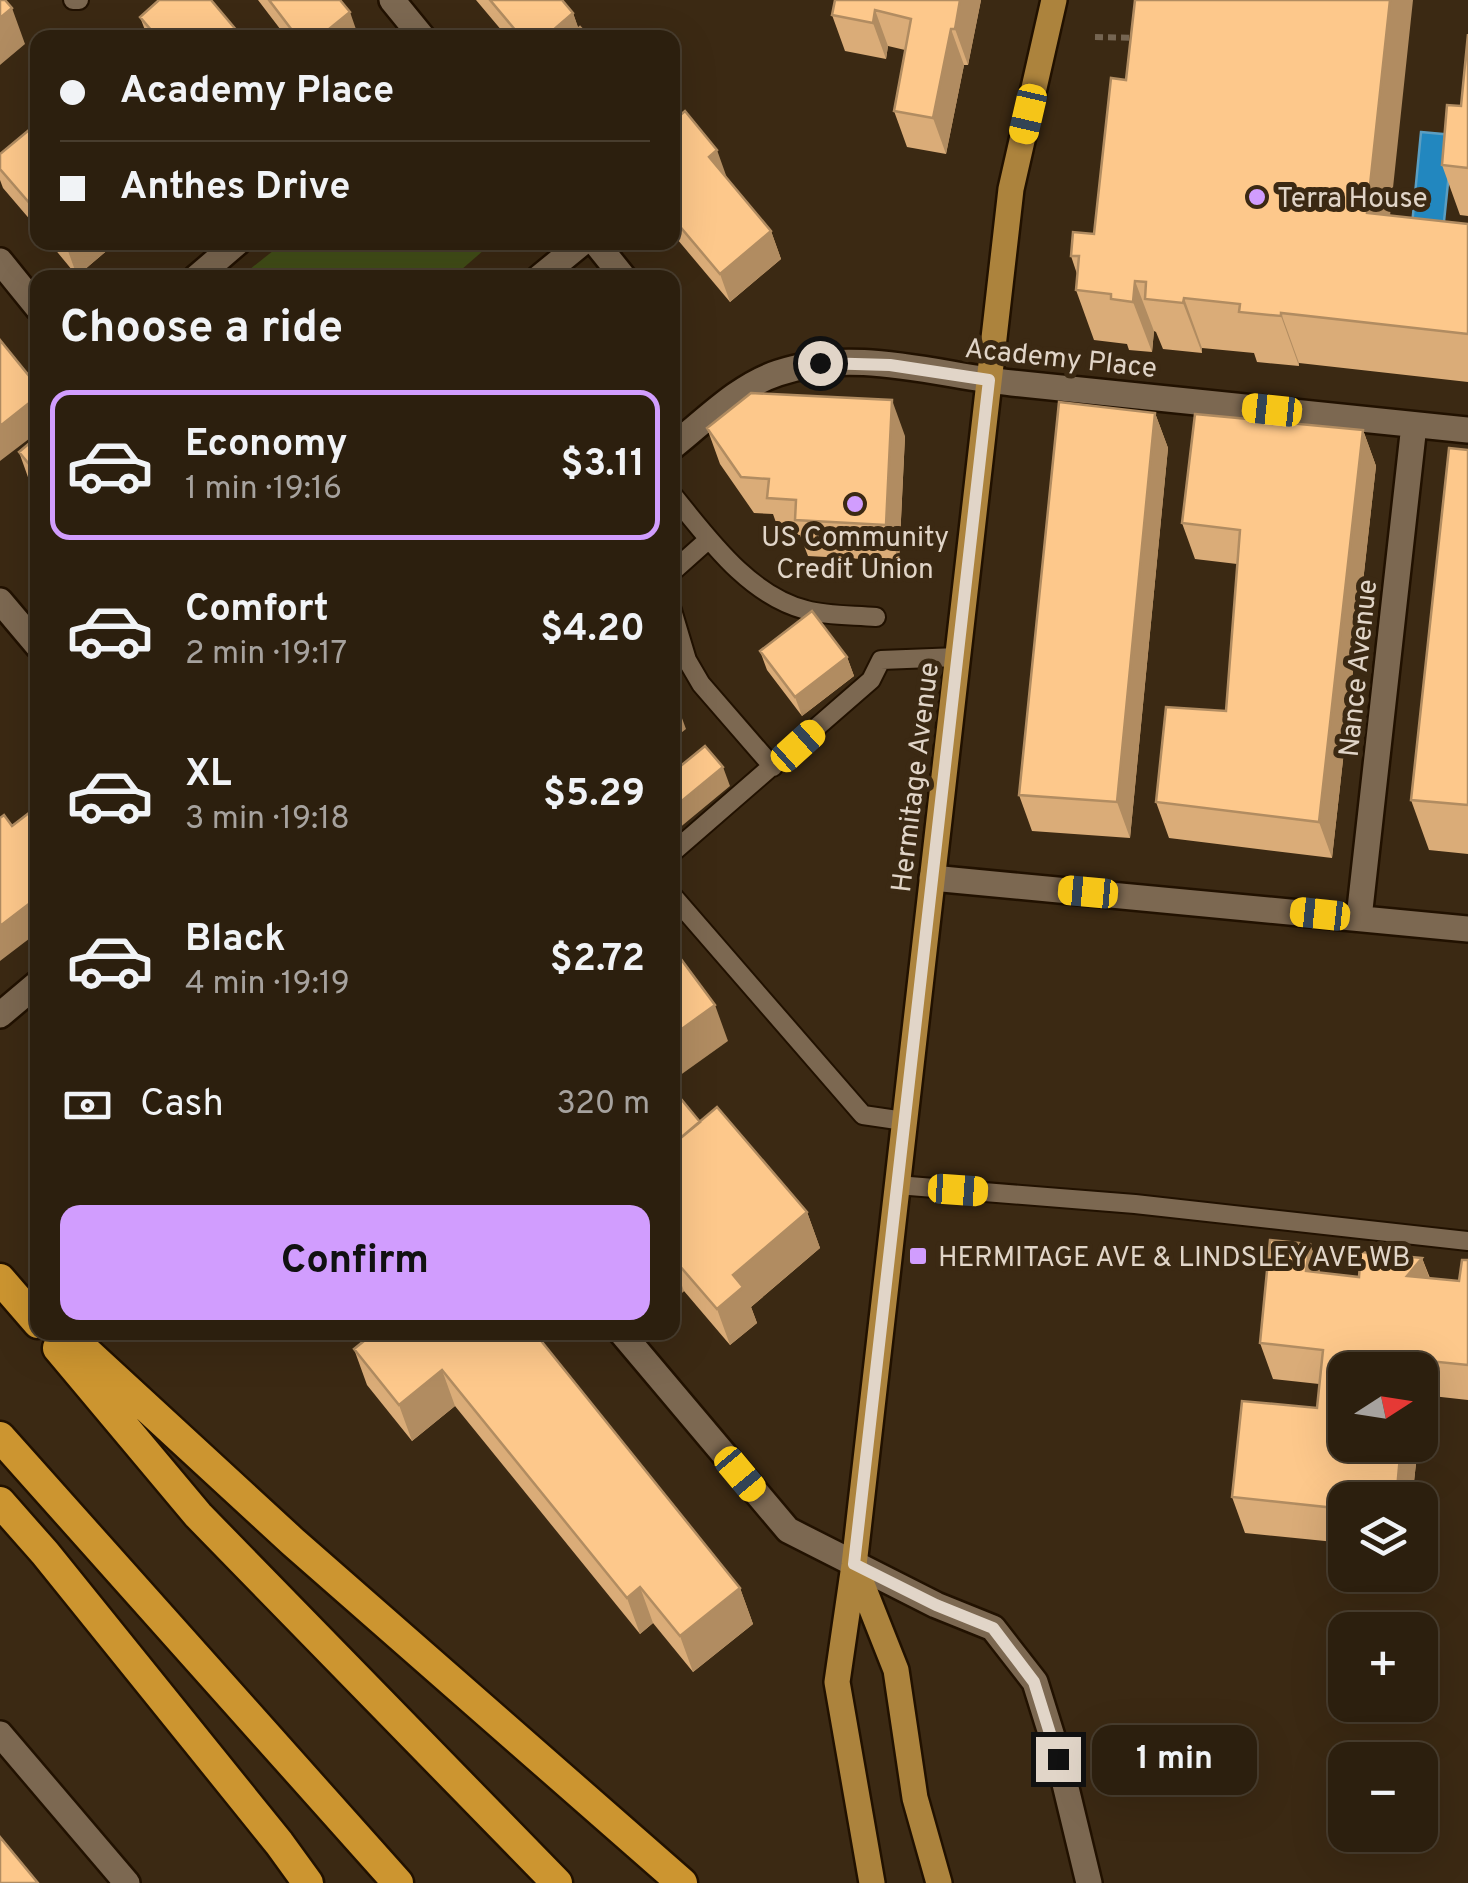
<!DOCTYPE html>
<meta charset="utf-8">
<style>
body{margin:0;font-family:Overpass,sans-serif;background:#382c1c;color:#f1f3f6;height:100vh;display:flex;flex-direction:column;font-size:38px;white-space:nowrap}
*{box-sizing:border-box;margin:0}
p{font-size:32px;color:#a6a29e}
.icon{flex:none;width:55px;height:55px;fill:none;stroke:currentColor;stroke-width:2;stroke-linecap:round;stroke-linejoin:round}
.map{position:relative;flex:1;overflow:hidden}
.sheet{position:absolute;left:30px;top:270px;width:650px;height:1070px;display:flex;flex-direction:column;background:#2c1f0e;border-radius:20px;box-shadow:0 10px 40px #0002,0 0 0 2px #483d2e}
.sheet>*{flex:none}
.hud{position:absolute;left:30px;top:30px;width:650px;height:220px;border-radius:20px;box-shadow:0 10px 40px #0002,0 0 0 2px #483d2e;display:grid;align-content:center;height:220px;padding:0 30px;background:#2c1f0e}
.needle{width:65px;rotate:78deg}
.controls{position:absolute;left:1328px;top:1352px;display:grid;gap:20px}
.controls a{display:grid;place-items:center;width:110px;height:110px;border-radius:20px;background:#2c1f0e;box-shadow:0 10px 40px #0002,0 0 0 2px #483d2e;font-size:50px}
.end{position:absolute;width:45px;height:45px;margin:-22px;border:12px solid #e1d5c8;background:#111;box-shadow:0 0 0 5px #111}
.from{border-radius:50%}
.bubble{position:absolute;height:70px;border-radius:20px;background:#2c1f0e;box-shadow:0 10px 40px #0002,0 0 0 2px #483d2e;font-size:32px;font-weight:700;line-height:70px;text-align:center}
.car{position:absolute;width:30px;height:60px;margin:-30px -15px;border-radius:12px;box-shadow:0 0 8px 2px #0007;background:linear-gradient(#f5c518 24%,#345 0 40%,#f5c518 0 76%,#345 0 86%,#f5c518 0)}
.hud b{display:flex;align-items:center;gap:35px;height:95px;font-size:38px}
.hud b+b{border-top:2px solid #483d2e}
.hud i{width:25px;height:25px;background:#f1f3f6}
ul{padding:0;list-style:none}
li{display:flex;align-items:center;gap:30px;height:150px;margin:0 20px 15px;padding:0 10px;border:5px solid transparent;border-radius:20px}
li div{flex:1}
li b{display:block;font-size:38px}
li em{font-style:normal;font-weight:700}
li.active{border-color:#d19dfe}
li>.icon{width:90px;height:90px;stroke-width:1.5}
h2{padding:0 30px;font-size:45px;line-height:120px}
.pay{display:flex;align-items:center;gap:25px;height:110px;padding:0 30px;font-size:38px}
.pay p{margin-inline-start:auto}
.cta{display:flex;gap:20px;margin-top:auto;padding:20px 30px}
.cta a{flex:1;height:115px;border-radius:20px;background:#d19dfe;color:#111;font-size:40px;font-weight:700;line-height:115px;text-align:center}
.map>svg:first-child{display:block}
.green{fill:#434f18}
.water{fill:#2287bf;stroke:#5b9ec2;stroke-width:2.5}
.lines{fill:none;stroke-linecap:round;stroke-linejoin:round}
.lane-casing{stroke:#211100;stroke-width:22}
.street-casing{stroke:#211100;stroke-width:30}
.primary-casing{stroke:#211100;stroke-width:30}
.highway-casing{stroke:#211100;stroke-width:35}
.path{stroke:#756552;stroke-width:6;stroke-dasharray:8 5;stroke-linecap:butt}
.lane{stroke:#7c6851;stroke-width:18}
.street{stroke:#7c6851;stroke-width:25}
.primary{stroke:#ac833d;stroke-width:25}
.highway{stroke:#cc9530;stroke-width:30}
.wall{fill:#daac78}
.shaded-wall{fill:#b18c61}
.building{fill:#fdc88b;stroke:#b18c61;stroke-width:2.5}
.route{stroke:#e1d5c8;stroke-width:12}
.poi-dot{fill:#d19dfe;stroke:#3b2913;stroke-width:4}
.labels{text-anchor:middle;stroke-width:10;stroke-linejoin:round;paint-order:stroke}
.poi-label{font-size:28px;fill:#e1d5c8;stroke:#3b2913;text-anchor:start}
.street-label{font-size:28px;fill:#e1d5c8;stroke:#3b2913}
</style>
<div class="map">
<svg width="1468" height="1883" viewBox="0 0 1468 1883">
<rect width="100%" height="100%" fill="#3b2913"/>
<!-- green -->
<path class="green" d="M283 243V242L492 243 453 277H240Z"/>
<!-- water -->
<path class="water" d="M1421 132 1453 135 1441 250 1410 246Z"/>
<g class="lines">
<defs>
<path id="lane" d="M73 0H79
M672 494C708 538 748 595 806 610 827 616 853 615 876 617
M672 572 709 539
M672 610 687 660 701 684 773 767
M672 853 871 680 881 660 958 657
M672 895 863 1115 904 1121
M897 1185 1135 1204 1468 1241"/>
<path id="street" d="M392 0 423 38
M595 242 624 278
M0 261 38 308
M196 278 238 242
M539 278 583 242
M672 447C705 421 738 386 778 373 853 347 937 375 1012 383 1164 399 1316 414 1468 430
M0 601 38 646
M932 878 1468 929
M1359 918 1414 425
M0 1015 38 983
M621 1332 788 1530 936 1605 993 1628 1035 1682 1059 1759 1089 1883
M0 1734 127 1883"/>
<path id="primary" d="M856 1569 896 1670 915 1798 939 1883
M872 1883 837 1682 854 1565 1011 189 1054 0"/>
<path id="highway" d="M0 1279 38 1323
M65 1332 293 1542 682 1883
M58 1348 198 1515 557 1883
M0 1437 398 1883
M0 1502 45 1553 279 1843 308 1883"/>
</defs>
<!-- lane casing -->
<use href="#lane" class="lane-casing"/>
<!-- street casing -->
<use href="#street" class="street-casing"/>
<!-- primary casing -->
<use href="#primary" class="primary-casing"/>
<!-- highway casing -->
<use href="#highway" class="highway-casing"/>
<!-- path -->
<path class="path" d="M1095 37 1138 38"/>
<!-- lane -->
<use href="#lane" class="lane"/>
<!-- street -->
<use href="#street" class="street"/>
<!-- primary -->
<use href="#primary" class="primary"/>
<!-- highway -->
<use href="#highway" class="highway"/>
</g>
<!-- wall -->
<path class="wall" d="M258 0H340L359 38H287Z
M476 0H562L573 13 578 28 590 38H508Z
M981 0 968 65H964L946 154 907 147 894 111 905 50 888 46 886 59 845 51 832 15Z
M140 17 158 38H148Z
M1468 34V216L1460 215 1442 165 1461 106Z
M1126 80 1390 216 1468 224V382L1299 363V366L1257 362 1254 353 1202 348V353L1163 349 1156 332 1154 331 1152 352 1129 350 1127 344 1094 340 1076 290 1077 274 1071 256 1094 234Z
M672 122 727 178H726L771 231 781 259 730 302 672 233Z
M38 128V229L3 188 0 180V154Z
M49 242H117L77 276Z
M1155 413 1168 448 1130 838 1032 831 1019 795Z
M707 428 905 436 899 561 808 556 800 535 780 534 773 514 754 513 720 464Z
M1363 430 1376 466 1332 858 1169 838 1156 802 1226 711 1237 564 1195 559 1182 523Z
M38 436V490L29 480 19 452Z
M1468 450V854L1429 850 1411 800Z
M760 651 847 657 854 676 802 716 767 670Z
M672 1088 700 1122 807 1212 820 1248 751 1307 757 1323 730 1345 684 1291 672 1301Z
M1310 1244 1320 1272 1359 1277 1422 1258 1430 1278 1459 1281 1468 1260V1400L1423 1395 1420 1425V1370H1345V1445H1418L1412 1500H1345V1543L1245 1533 1232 1497 1317 1408 1319 1384 1273 1379 1260 1343Z
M534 1332 740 1588 753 1624 693 1672 653 1623 640 1634 455 1406 412 1441 367 1385 354 1349Z"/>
<!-- shaded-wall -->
<path class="shaded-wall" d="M960 0H981L968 65 955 29Z
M1390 0H1413L1385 263 1367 213Z
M12 8 25 44 0 65V18Z
M875 10 888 46 886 59 873 23Z
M350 12 359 38H318Z
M573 13 582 38H544Z
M951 29 964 65 946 154 933 118Z
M717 150 727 178 719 185 709 157Z
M771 231 781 259 730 302 720 274Z
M74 242H117L77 276 67 248Z
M1135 281 1154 331 1152 352 1133 302Z
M1184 298 1202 348V353L1183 303Z
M1281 313 1299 363V366L1281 316Z
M38 396V432L0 461V426Z
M892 400 905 436 899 561 886 525Z
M1155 413 1168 448 1130 838 1117 802Z
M1363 430 1376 466 1332 858 1319 822Z
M847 657 854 676 802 716 795 697Z
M676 702 686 729 672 740V704Z
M723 767 730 786 672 834V809Z
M38 897V932L0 961V926Z
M715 1005 728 1041 672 1081V1036Z
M807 1212 820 1248 751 1307 757 1323 730 1345 717 1309 733 1275Z
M1310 1244 1323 1280 1306 1271Z
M1422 1258 1435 1294 1407 1276Z
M672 1259 684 1291 672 1301Z
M442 1370 455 1406 412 1441 399 1405Z
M1420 1387 1423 1395 1420 1425Z
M1401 1445H1418L1412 1500H1396Z
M640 1587 653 1623 640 1634 627 1598Z
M740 1588 753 1624 693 1672 680 1636Z"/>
<!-- building -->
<path class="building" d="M0 0H5L12 8 0 18Z
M159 0H211L243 38H158L140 17Z
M269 0H340L350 12 318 38H298Z
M490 0H562L573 13 544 38H522Z
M835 0H960L955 29H951L933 118 894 111 911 19 875 10 873 23 832 15Z
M1135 0H1390L1367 213 1468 224V334L1281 313V316L1239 312 1240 304 1184 298 1183 303 1145 299 1146 282 1135 281 1133 302 1111 299V294L1076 290 1079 256H1071L1073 232 1094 234 1111 78 1126 80Z
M580 27 590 38H568Z
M1468 34V168L1442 165 1447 105 1461 106Z
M685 111 717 150 709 157 771 231 720 274 672 217V122Z
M35 125 38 128V213L0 169V154Z
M62 242H74L67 248Z
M0 340 38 387V396L0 426Z
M751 393 892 400 886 525 795 520 796 500 767 498 769 479 741 477 707 428Z
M1059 402 1155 413 1117 802 1019 795Z
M1195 414 1363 430 1319 822 1156 802 1166 707 1226 711 1240 530 1182 523Z
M38 436V475L19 452Z
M1449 448 1468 450V805L1411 800Z
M812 611 847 657 795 697 760 651Z
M705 746 723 767 672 809V773Z
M38 806V868L36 869 38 872V897L0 926V818L4 815 12 826Z
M672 947 715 1005 672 1036Z
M672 1088 700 1122 672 1145Z
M717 1107 807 1212 733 1275 743 1287 717 1309 672 1257V1171L679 1165 672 1158V1145Z
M1270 1240 1310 1244 1306 1271 1359 1277 1361 1252 1422 1258 1407 1276 1459 1281 1462 1260H1468V1365L1410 1359 1409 1370H1345V1445H1401L1396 1500H1345V1509L1232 1497 1242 1401 1317 1408 1323 1350 1260 1343Z
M375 1332H534L740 1588 680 1636 640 1587 627 1598 442 1370 399 1405 354 1349Z
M0 1837 38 1883H0Z"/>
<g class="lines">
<!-- route -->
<path class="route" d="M820 363 890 365 989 380 854 1564 936 1605 993 1628 1034 1682 1058 1759"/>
</g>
<!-- markers -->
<g class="poi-dot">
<circle cx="1257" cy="197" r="10"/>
<circle cx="855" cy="504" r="10"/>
<rect x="908" y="1246" width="20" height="20" rx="5"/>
</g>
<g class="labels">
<!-- poi labels -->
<g class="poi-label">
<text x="1277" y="207">Terra House</text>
<text x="855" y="546" text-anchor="middle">US Community<tspan x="855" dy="32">Credit Union</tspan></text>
<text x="938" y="1266">HERMITAGE AVE &amp; LINDSLEY AVE WB</text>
</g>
<!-- street labels -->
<g class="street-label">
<text transform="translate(1061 357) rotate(6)" y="10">Academy Place</text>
<text transform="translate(1357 668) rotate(-84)" y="10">Nance Avenue</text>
<text transform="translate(914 777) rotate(-83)" y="10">Hermitage Avenue</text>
</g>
</g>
</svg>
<div class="controls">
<a><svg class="needle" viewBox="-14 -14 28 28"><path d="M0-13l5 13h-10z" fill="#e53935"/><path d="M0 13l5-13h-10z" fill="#a6a29e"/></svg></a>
<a><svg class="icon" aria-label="layers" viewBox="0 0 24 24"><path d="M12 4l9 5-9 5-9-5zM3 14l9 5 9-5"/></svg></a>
<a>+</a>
<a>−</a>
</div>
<i class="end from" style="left:820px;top:363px"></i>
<i class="end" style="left:1058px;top:1759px"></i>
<div class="bubble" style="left:1092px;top:1725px;width:165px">1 min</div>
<i class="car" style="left:1028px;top:114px;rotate:193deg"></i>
<i class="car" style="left:1272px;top:410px;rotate:276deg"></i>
<i class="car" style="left:798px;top:746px;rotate:48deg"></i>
<i class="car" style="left:1088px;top:892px;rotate:275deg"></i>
<i class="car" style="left:1320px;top:914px;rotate:276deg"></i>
<i class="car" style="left:958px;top:1190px;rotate:94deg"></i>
<i class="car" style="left:740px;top:1474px;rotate:140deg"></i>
<div class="hud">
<b><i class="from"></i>Academy Place</b>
<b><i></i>Anthes Drive</b>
</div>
<section class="sheet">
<h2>Choose a ride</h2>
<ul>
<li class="active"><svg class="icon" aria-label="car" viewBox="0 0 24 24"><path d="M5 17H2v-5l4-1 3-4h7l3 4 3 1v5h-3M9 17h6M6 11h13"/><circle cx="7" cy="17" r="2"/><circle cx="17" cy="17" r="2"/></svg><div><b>Economy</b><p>1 min · 19:16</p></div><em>$3.11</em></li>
<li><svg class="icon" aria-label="car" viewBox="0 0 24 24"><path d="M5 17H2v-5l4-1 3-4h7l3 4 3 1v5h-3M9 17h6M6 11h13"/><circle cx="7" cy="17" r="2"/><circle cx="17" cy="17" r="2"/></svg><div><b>Comfort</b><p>2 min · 19:17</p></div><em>$4.20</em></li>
<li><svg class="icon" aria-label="car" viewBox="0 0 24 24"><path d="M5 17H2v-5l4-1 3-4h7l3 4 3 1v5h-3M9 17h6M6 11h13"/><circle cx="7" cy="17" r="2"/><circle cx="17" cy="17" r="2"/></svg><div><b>XL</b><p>3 min · 19:18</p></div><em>$5.29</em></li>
<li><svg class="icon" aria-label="car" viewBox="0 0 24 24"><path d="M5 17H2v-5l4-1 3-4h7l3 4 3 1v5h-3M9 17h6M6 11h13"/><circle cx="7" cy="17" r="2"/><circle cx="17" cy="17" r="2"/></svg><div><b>Black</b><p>4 min · 19:19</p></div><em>$2.72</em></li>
</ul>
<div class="pay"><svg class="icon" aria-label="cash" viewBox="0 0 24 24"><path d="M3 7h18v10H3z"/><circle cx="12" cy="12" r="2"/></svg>Cash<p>320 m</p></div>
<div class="cta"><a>Confirm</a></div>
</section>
</div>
